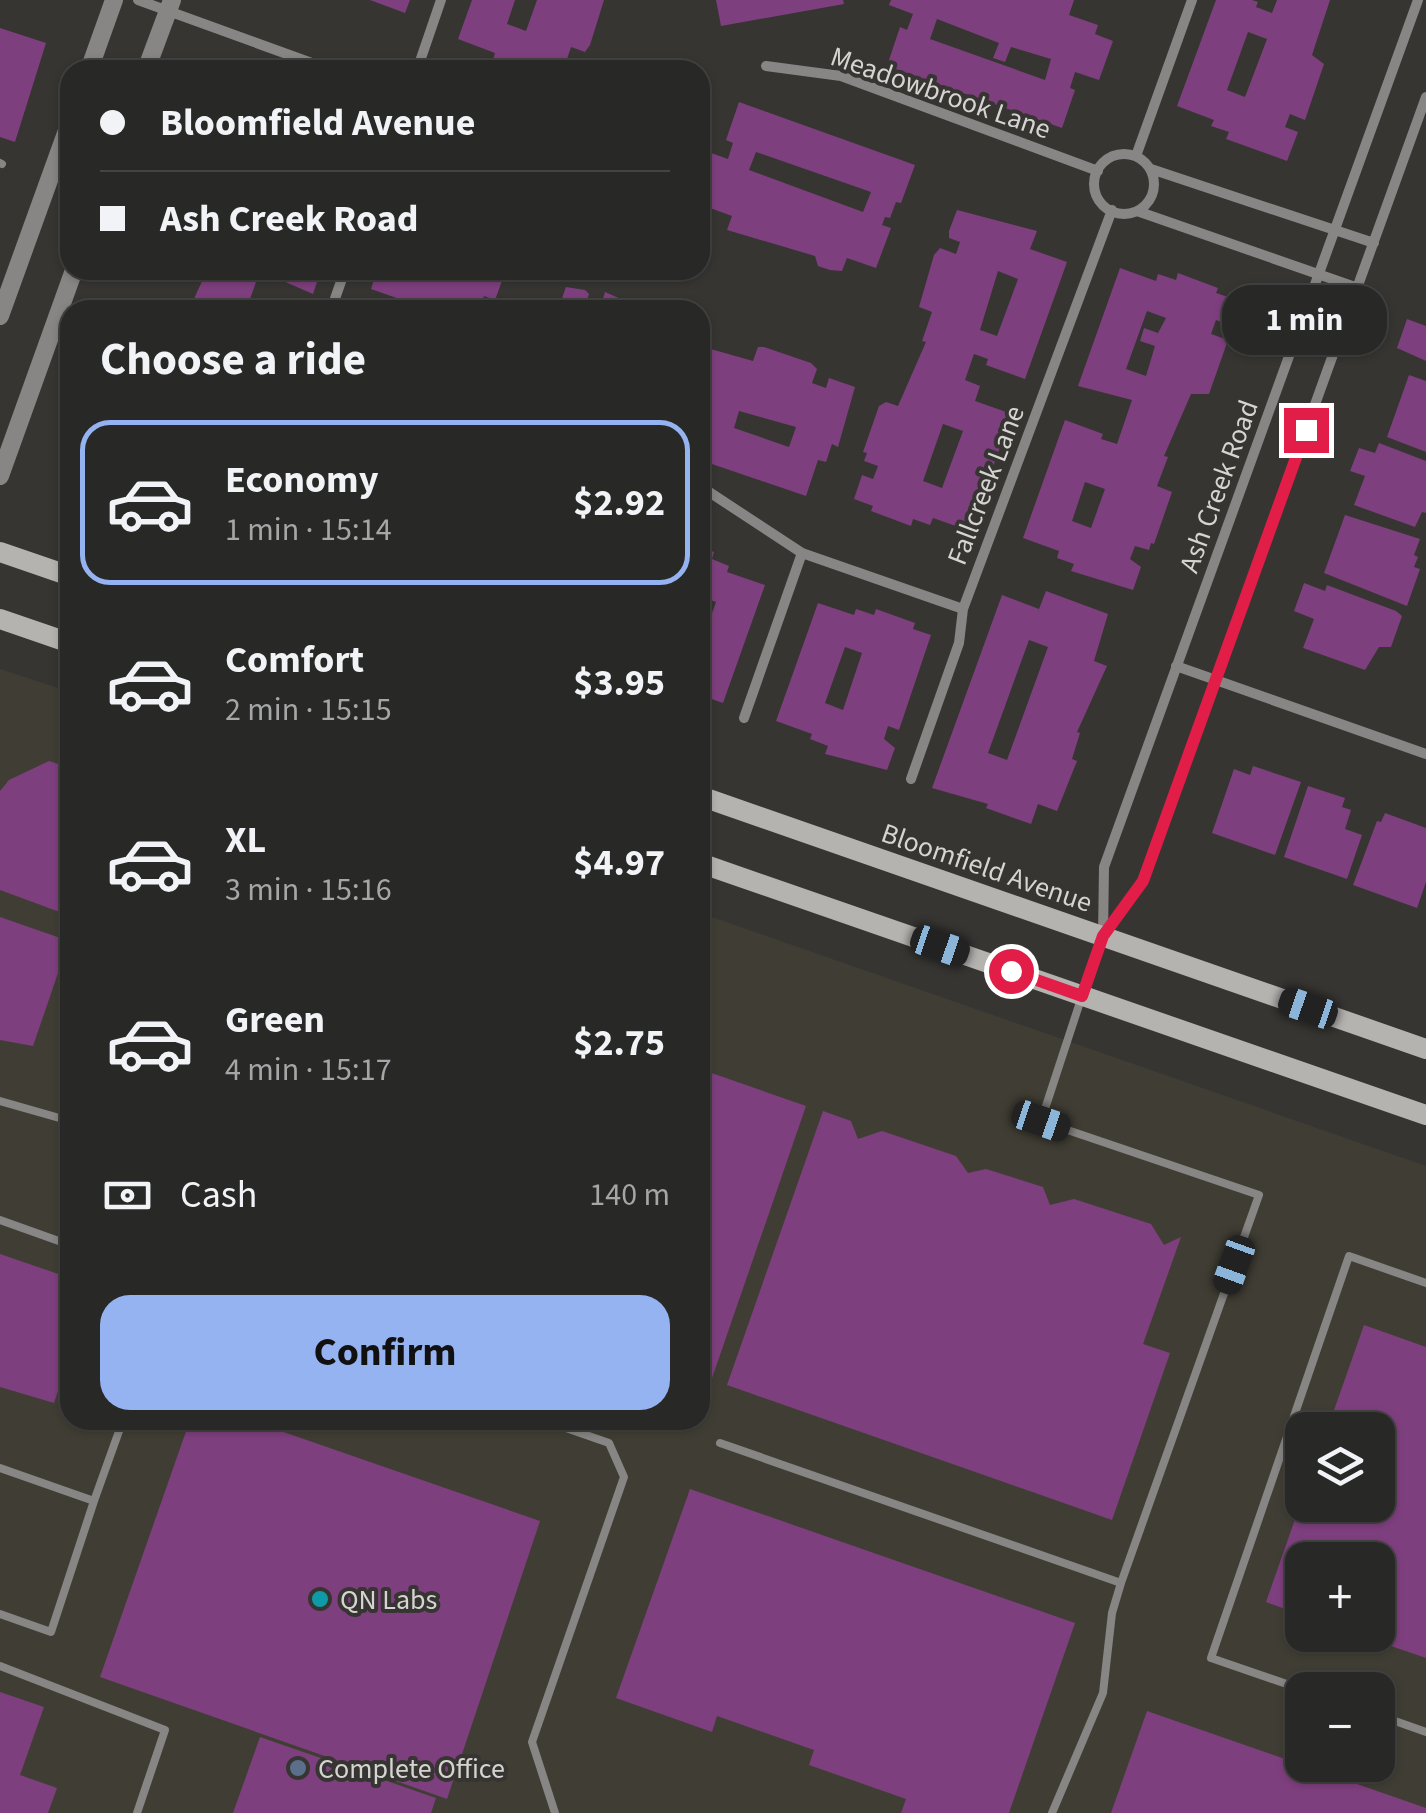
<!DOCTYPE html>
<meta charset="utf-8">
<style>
body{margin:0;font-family:"Source Sans 3",sans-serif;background:#30302e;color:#f1f3f6;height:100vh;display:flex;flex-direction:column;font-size:38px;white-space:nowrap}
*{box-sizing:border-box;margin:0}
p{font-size:32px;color:#a5a6a7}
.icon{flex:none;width:55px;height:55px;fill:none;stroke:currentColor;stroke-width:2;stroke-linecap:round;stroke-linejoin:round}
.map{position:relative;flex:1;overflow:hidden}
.side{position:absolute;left:60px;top:300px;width:650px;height:1130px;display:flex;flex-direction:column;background:#282826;border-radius:30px;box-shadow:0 2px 8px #0004,0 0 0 2px #444443}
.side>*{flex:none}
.top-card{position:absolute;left:60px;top:60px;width:650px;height:220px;border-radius:30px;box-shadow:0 2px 8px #0004,0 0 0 2px #444443;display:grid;align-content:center;height:220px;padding:0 40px;background:#282826}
.controls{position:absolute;left:1285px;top:1412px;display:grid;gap:20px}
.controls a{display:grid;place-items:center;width:110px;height:110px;border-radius:20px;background:#282826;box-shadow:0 2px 8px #0004,0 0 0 2px #444443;font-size:50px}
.end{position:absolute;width:45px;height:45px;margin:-22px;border:12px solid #e11d48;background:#fff;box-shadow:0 0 0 5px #fff}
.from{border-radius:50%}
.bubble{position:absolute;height:70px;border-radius:30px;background:#282826;box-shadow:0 2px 8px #0004,0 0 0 2px #444443;font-size:32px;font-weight:700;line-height:70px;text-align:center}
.car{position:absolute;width:30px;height:60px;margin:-30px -15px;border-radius:12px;box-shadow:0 0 8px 2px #0007;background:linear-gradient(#222 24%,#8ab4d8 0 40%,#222 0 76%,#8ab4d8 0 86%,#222 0)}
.top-card b{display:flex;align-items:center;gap:35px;height:95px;font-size:38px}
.top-card b+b{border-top:2px solid #444443}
.top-card i{width:25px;height:25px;background:#f1f3f6}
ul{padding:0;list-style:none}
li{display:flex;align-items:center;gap:30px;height:165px;margin:0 20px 15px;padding:0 20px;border:5px solid transparent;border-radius:30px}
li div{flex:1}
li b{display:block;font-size:38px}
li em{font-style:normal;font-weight:700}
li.active{border-color:#95b2f1}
li>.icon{width:90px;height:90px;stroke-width:1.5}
h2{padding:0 40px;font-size:45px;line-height:120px}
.pay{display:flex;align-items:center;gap:25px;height:110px;padding:0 40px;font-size:38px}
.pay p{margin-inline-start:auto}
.action{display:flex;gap:20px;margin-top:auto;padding:20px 40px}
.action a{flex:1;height:115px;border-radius:30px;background:#95b2f1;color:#111;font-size:40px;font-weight:700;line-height:115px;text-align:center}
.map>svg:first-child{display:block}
.built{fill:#403e34;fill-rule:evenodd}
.building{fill:#7e3f7e;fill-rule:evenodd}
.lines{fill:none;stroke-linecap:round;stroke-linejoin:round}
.service{stroke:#878684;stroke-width:8}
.minor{stroke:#878684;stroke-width:10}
.tertiary{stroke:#878684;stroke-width:18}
.secondary{stroke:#b4b3b0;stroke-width:20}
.route{stroke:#e11d48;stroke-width:12}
.culture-dot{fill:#0f9aa8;stroke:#363532;stroke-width:4}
.service-dot{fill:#5c6f8a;stroke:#363532;stroke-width:4}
.labels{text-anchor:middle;stroke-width:8;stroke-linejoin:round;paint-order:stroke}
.street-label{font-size:28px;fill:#d5d4d2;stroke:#363532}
.poi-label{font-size:28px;fill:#d5d4d2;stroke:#363532;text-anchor:start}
</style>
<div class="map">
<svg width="1426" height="1813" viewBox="0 0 1426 1813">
<rect width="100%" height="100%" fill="#363532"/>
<!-- built -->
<path class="built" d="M0 669 70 692V1420H700V913L1426 1166V1813H0ZM1302 1430H1378V1505H1302ZM1302 1560H1378V1635H1302ZM1302 1690H1378V1765H1302Z"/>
<!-- building -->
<path class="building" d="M370 0H410L405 13Z
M472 0H515L507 24 526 31 537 0H604L590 45 585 52 571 47 566 62 575 65 573 70H509L510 66 493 60 495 53 458 39Z
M716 0H843L844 4 721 26Z
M891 0H1074L1069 15 1098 25 1095 34 1113 41 1099 80 1075 72 1070 88 1075 90 1062 128 887 66 900 27 907 30 913 14 889 5ZM937 19 999 43 993 58 1005 62 1011 47 1051 59 1045 80 930 39Z
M1216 0H1252L1258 2 1256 7 1272 13 1277 0H1330L1312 55 1324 64 1305 120 1290 114 1285 127 1298 132 1287 161 1226 139 1229 132 1211 126 1214 120 1177 106ZM1248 32 1267 39 1245 97 1227 90Z
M0 28 46 43 15 142 0 137Z
M739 102 915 165 901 203 896 202 890 218 885 217 882 225 891 228 876 268 847 258 842 271 830 270 818 266 815 256 727 230 732 216 702 205 700 149 728 159 733 143 726 140ZM756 152 871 192 863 212 749 170Z
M957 210 1037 231 1030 249 1067 262 1025 379 986 365 988 359 974 354 965 380 980 386 975 401 1012 414 970 531 933 518 930 525 913 519 911 526 871 511 873 506 854 499 862 475 873 479 878 466 864 461 867 453 863 452 879 406 886 402 898 406 926 342 922 341 932 312 919 307 934 255 940 248 956 254 960 242 949 238V231ZM998 271 1018 279 997 336 980 330ZM943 424 963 431 942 488 923 481Z
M1120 268 1156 281 1158 274 1176 280 1178 273 1218 288 1216 293 1234 299 1226 324 1216 320 1211 334 1228 340 1209 394H1191L1164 456 1168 457 1157 486 1172 492 1154 544 1151 543 1149 550 1135 546 1130 559 1141 567 1133 590 1071 571 1074 564 1057 558 1059 551 1023 538 1065 420 1103 434 1101 439 1117 444 1132 400 1078 386ZM1147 311 1166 318 1158 333 1144 328 1140 341 1155 346 1146 376 1126 369ZM1085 482 1105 489 1091 528 1072 521Z
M207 270H321L313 294 260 271 246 310H189Z
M377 270H501L498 280 502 281 495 300 484 296 479 310H411L405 308 408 302 371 289Z
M566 287 585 290 589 294 586 304 600 309 605 292 646 310H552L554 302 560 304Z
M1407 319 1426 326V361L1397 348Z
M700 346 753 361 758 347H764L811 363 817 369 812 383 826 388 829 378 855 387 838 447 832 444 826 462 818 460 806 496 700 460V419L707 418 712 404 700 400ZM739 411 796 427 789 447 734 428Z
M1409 375 1426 381V452L1387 437Z
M1379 443 1426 461V513L1422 512 1415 527 1354 505 1365 476 1350 471 1359 448 1375 453Z
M1345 515 1420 539 1414 555 1418 557 1414 567 1420 569 1407 606 1324 573Z
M700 547 714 552 712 559 729 566 727 572 765 585 723 703 700 695V647L716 602 700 596Z
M1304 583 1325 591 1327 585 1396 611 1402 616 1391 647H1379L1365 670 1303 648 1314 619 1294 611Z
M1046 591 1108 614 1094 661 1107 666 1077 732 1080 733 1072 759 1077 761 1057 811 1038 804 1031 824 986 808 988 804 932 788 1002 595 1039 609ZM1029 640 1048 647 1007 760 988 753Z
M818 603 854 615 856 609 874 615 876 609 915 623 913 629 931 635 899 730 888 726 884 739 895 748 887 770 825 754 828 746 810 739 812 734 776 721ZM845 647 862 653 843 710 825 703Z
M49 761 70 768V910L57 911 0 890V791L9 780Z
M1253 766 1301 782 1275 855 1212 833 1234 769 1250 775Z
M1308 786 1345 798 1342 807 1351 810 1345 829 1362 835 1347 879 1284 857Z
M1385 813 1426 828V882L1417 908 1353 885 1377 821 1381 822Z
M0 917 69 941 33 1046 0 1040Z
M700 1069 806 1106 701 1410H700Z
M823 1111 851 1121 858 1139 882 1131 956 1156 968 1173 986 1169 1043 1187 1050 1205 1074 1199 1151 1224 1164 1245 1181 1237 1143 1344 1170 1353 1112 1520 727 1385Z
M0 1254 70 1278V1354L54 1403 0 1387Z
M1364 1325 1426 1347V1658L1362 1636 1378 1635V1560H1302V1615L1266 1602 1300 1505H1378V1430H1327Z
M190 1420H249L540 1521 447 1799 100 1677Z
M690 1489 1075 1623 1009 1813H901L906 1799 809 1765 814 1750 717 1716 712 1732 616 1698Z
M0 1692 44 1707 20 1775 57 1788 48 1813H0Z
M1147 1711 1426 1808V1813H1111Z
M260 1737 436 1798 431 1813H233Z"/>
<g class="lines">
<!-- service -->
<path class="service" d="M0 163 2 164
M0 1101 70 1121
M0 1220 70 1245
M543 1420 609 1443 624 1477 532 1742 555 1813
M720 1443 1121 1583
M0 1468 94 1501 51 1632 0 1614
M94 1501 123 1420
M0 1666 165 1730 137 1813
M1304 1690 1211 1658 1349 1256 1426 1283
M1378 1715 1426 1732
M1052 1813 1103 1693 1112 1613 1121 1583 1259 1195 1041 1121 1082 996"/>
<!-- minor -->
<path class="minor" d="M138 0 331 70
M766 66 841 76 1098 171
M417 70 441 0
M1094 184a30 30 0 1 1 60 0a30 30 0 1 1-60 0Z
M1136 156 1192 0
M1151 169 1374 243
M1137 211 1358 288
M331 310 345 270
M700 486 802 553 963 609
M1176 666 1426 754
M744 718 802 553
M911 779 959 643 963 609 1112 210
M1103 936 1104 867 1418 0
M1083 995 1103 936 1143 881 1426 97"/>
<!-- tertiary -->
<path class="tertiary" d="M89 70 114 0
M146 70 172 0
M0 316 70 122
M0 476 74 270"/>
<!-- secondary -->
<path class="secondary" d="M0 552 70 576
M0 619 70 643
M700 796 1426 1049
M700 863 1426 1115"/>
</g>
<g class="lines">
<!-- route -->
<path class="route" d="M1011 971 1082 996 1103 936 1143 881 1306 430"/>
</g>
<!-- markers -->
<circle class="culture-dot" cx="320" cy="1599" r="10"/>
<circle class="service-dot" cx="298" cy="1768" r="10"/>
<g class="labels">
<!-- street labels -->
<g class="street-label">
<text transform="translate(941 92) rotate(19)" y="10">Meadowbrook Lane</text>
<text transform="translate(985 485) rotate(-69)" y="10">Fallcreek Lane</text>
<text transform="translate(1218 486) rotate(-70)" y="10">Ash Creek Road</text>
<text transform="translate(987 867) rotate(19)" y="10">Bloomfield Avenue</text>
</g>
<!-- poi labels -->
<g class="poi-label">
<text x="340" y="1609">QN Labs</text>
<text x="318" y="1778">Complete Office</text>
</g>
</g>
</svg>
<div class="controls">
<a><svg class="icon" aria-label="layers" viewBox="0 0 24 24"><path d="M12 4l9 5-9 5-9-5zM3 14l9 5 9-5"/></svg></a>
<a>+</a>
<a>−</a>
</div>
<i class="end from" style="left:1011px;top:971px"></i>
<i class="end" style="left:1306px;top:430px"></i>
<div class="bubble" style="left:1222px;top:285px;width:165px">1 min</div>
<i class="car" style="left:940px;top:946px;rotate:109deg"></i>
<i class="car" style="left:1308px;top:1008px;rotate:289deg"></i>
<i class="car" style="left:1041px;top:1121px;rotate:109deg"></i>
<i class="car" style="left:1234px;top:1265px;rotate:200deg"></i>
<div class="top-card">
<b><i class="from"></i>Bloomfield Avenue</b>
<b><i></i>Ash Creek Road</b>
</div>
<section class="side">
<h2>Choose a ride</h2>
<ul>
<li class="active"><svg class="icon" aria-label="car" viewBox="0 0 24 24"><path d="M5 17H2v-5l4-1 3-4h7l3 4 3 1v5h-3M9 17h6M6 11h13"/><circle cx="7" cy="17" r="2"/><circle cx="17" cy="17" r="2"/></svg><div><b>Economy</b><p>1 min · 15:14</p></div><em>$2.92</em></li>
<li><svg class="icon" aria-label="car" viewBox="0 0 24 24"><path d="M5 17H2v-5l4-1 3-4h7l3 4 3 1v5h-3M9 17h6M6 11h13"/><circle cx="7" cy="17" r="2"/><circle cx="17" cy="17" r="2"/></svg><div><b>Comfort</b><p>2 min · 15:15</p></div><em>$3.95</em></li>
<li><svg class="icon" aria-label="car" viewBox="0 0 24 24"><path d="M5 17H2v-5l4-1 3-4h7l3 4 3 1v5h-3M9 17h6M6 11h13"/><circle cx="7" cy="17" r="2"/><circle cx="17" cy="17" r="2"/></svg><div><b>XL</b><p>3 min · 15:16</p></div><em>$4.97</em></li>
<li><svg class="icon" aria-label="car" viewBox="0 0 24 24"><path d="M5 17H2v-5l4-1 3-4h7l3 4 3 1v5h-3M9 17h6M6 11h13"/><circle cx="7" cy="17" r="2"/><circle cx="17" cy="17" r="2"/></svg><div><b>Green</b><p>4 min · 15:17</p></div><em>$2.75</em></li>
</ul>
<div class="pay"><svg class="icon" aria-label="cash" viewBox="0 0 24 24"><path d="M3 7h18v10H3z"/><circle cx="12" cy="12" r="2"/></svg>Cash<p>140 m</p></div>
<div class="action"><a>Confirm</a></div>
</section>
</div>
